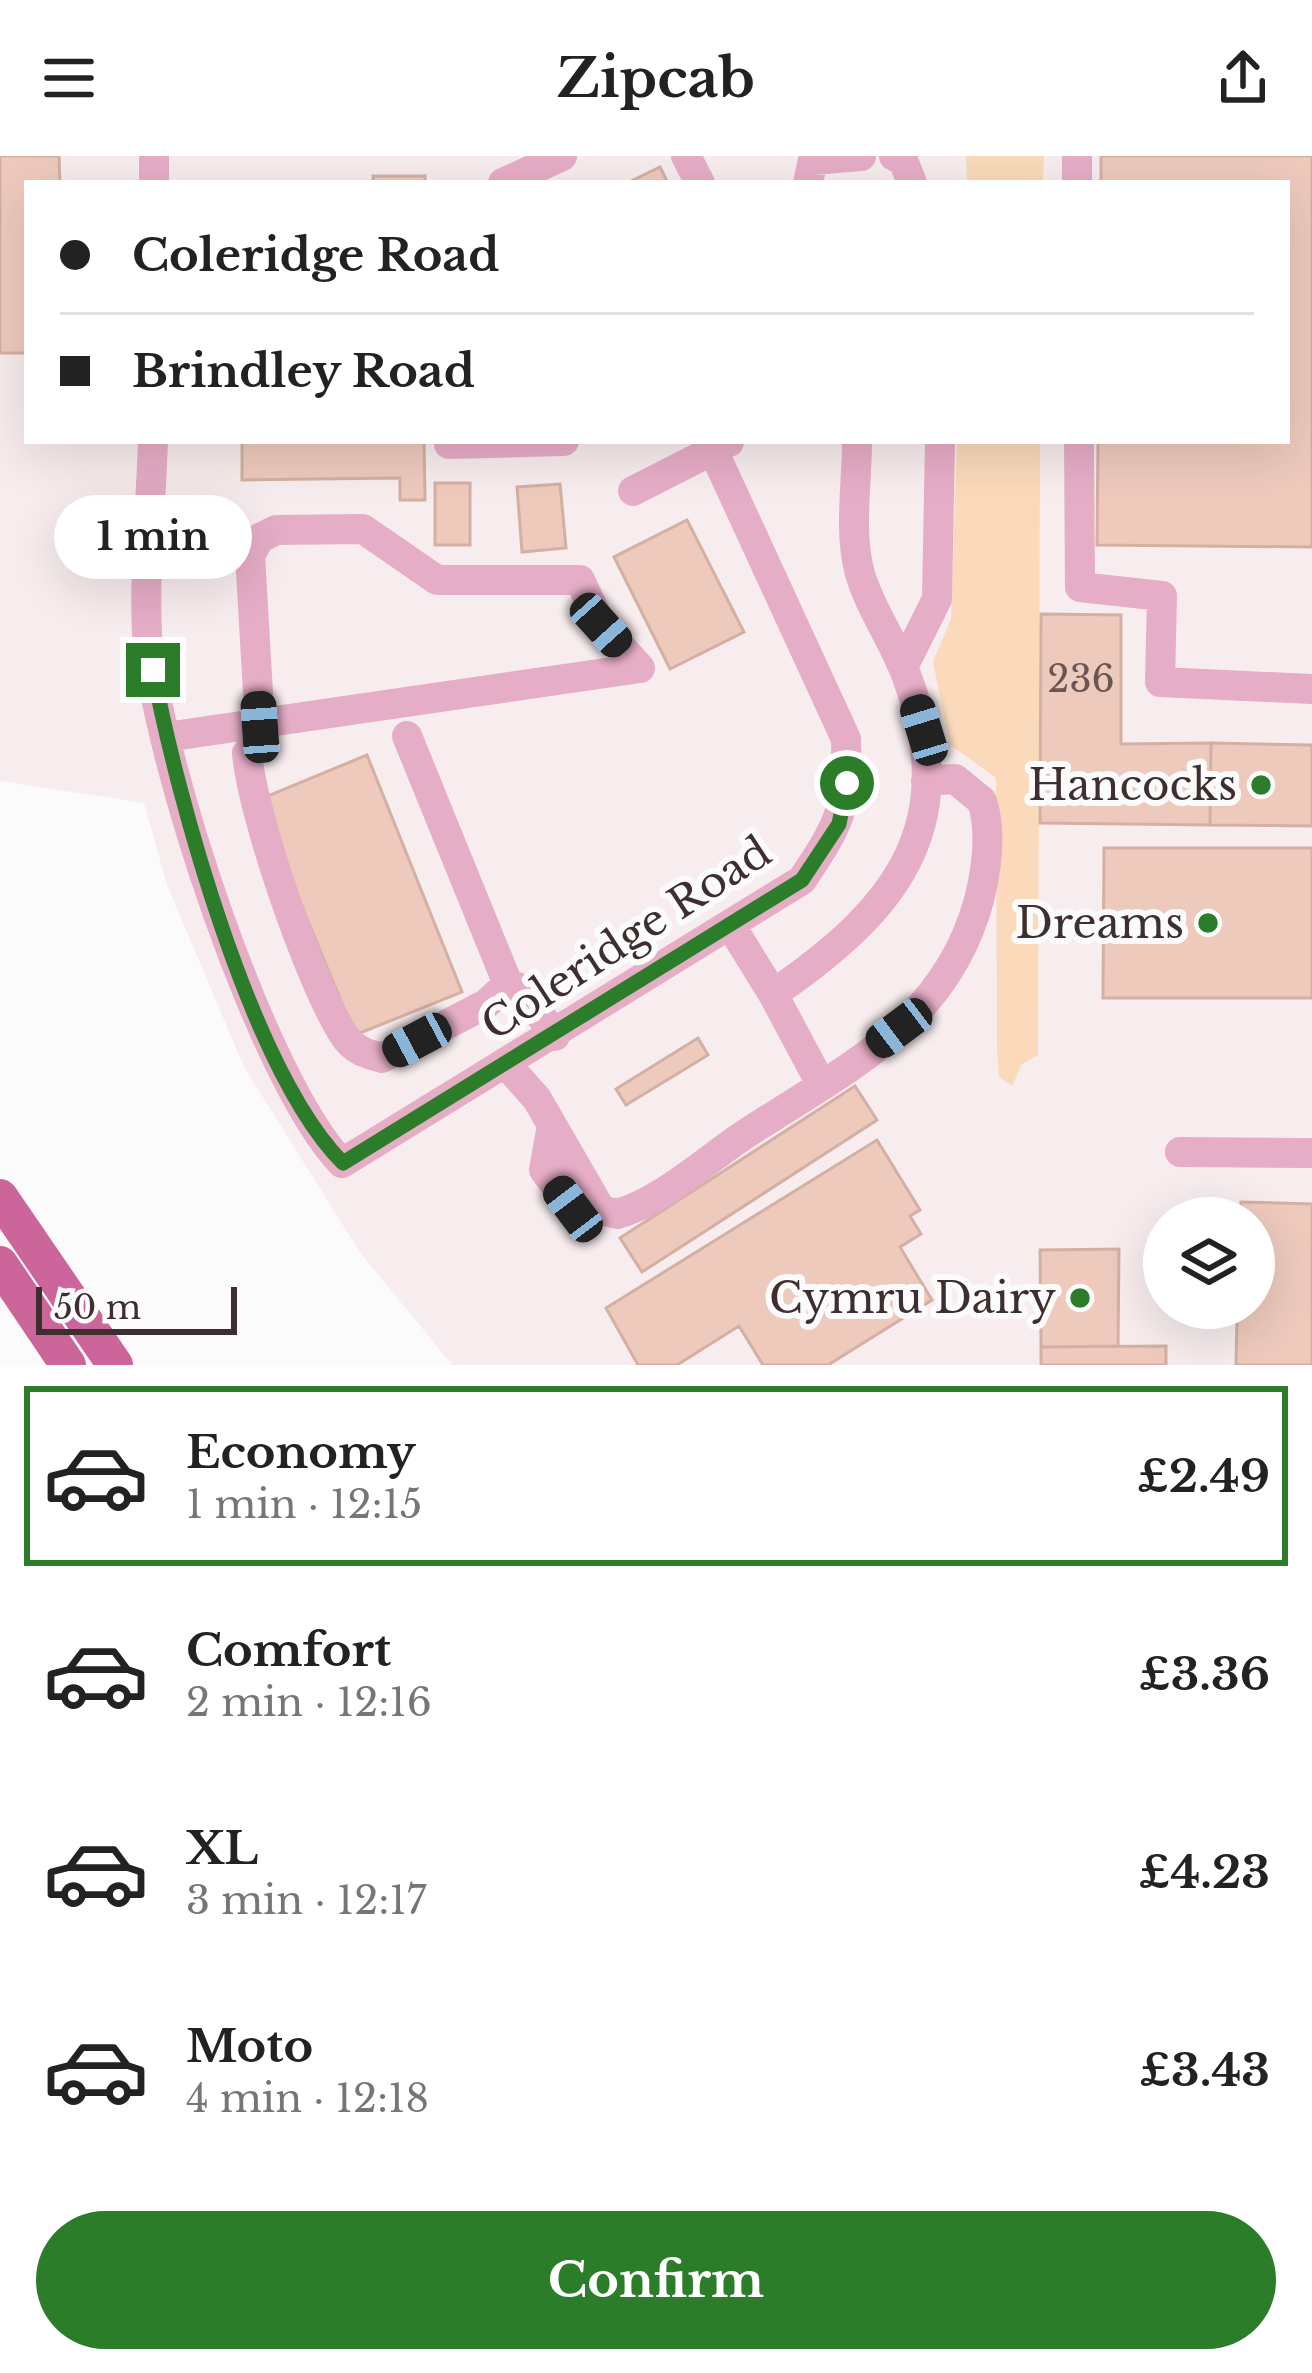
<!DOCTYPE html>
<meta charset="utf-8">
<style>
body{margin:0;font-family:"Libre Baskerville",serif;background:#f2f2f2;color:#222;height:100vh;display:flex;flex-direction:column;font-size:45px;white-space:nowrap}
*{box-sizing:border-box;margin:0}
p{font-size:39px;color:#767676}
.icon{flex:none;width:66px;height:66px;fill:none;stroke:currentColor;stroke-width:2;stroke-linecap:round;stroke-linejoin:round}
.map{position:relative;height:1209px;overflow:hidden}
.sheet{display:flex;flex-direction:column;background:#fff;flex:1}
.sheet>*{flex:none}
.banner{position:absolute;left:24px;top:24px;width:1266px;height:264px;border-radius:0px;box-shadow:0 12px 48px #0002;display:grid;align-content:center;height:264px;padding:0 36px;background:#fff}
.buttons{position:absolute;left:1143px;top:1041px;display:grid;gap:24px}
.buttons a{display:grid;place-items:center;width:132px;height:132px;border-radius:50%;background:#fff;box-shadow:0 12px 48px #0002;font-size:60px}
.scale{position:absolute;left:36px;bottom:30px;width:201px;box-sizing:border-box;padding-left:12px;border:6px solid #3e2e2f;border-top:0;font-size:33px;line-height:42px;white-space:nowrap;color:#3e2e2f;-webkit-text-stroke:9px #fbfbfb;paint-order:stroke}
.end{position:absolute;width:54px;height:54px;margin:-27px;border:15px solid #2c7d29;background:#fff;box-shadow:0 0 0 6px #fff}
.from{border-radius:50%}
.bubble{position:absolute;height:84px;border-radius:42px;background:#fff;box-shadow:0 12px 48px #0002;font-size:39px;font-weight:700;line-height:84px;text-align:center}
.car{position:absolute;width:36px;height:72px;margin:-36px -18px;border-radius:15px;box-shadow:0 0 9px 3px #0007;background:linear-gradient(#222 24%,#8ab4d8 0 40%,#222 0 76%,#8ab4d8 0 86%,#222 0)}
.banner b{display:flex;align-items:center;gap:42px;height:114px;font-size:45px}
.banner b+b{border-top:3px solid #e0e0e0}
.banner i{width:30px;height:30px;background:#222}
ul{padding:21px 0 0;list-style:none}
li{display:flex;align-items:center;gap:36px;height:180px;margin:0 24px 18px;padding:0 12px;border:6px solid transparent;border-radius:0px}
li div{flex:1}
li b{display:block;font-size:45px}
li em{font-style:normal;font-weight:700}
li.on{border-color:#2c7d29}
li>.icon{width:108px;height:108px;stroke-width:1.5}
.cta{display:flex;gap:24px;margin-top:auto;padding:24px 36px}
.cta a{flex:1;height:138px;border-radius:72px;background:#2c7d29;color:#fff;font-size:48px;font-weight:700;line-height:138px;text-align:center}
header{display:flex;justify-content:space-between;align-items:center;height:156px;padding:0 36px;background:#fff;font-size:54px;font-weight:700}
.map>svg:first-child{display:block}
.built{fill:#f8edee;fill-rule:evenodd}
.green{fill:#fadaba}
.building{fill:#eecabd;stroke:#d3b0a3;stroke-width:3}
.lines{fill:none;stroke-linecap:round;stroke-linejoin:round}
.minor{stroke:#e6adc6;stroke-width:30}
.major{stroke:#cc669a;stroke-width:36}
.route{stroke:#2c7d29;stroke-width:15}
.poi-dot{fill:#2c7d29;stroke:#fbfbfb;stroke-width:4.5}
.labels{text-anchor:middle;stroke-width:12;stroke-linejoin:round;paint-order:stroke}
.number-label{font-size:36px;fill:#6a5552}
.poi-label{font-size:42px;fill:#3e2e2f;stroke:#fbfbfb;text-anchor:end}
.street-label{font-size:42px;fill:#3e2e2f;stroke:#fbfbfb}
</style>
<header><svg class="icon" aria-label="menu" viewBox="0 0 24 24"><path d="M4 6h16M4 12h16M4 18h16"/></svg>Zipcab<svg class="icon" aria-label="share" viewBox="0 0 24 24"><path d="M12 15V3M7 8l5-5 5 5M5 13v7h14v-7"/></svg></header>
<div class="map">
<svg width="1312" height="1209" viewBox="0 0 1312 1209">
<rect width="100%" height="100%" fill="#fbfbfb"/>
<!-- built -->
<path class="built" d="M0 0H1312V1209H452L359 1095 244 911 167 729 144 647 0 625ZM27 27H1287V285H27ZM1164 1062H1254V1152H1164Z"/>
<!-- green -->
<path class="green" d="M966 0H1044L1043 27H967Z
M957 285H1040L1038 899 1022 908 1012 930 999 921 997 894 996 622 950 589 933 506 951 463Z"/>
<!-- building -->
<path class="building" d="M0 0H59L60 27H27V197H0Z
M1101 0H1312V391L1097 389 1098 285H1287V27H1101Z
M660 11 668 27H627Z
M373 20H425V27H373Z
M242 285H424L425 344H400V322L242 324Z
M435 327H470V389H435Z
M560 328 566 392 522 396 517 331Z
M687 364 744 476 670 513 614 401Z
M1041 458 1121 459V588L1211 587 1210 669 1040 667Z
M1211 587 1312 589V670L1210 669Z
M367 599 462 836 355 879 258 644Z
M1104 692H1312V842H1103Z
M698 882 708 899 626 949 616 933Z
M855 930 877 964 642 1116 620 1082Z
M877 984 920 1054 910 1060 921 1078 900 1091 932 1144 828 1209H763L739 1170 677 1209H638L606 1152Z
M1241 1046 1312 1048V1209H1236L1237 1162 1211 1161V1152H1254V1062H1240Z
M1119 1093 1118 1190 1041 1191 1040 1094Z
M1166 1190V1209H1041V1191Z"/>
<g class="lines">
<!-- minor -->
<path class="minor" d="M154 0V27
M686 0 700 27
M894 0 903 4 912 27
M1077 0V27
M503 27 562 0
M808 27 813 4 861 0
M153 285C151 349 144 414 147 478 154 595 262 925 342 1007L802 724C840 667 848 653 846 583L713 294
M1079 285 1080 431 1162 440 1160 526 1312 533
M449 288 564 285
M633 335 729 286
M903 511 937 443 940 285
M166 581 640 512 601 469 580 424H437L363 373 276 374 260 382 250 399 260 571
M247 597C252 658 310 827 344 879 353 894 367 898 382 902L486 848 508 828 407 580
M731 770 773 838C891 757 963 675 908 524 895 486 869 452 859 414 849 374 857 326 857 285
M508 828 522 833 555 880
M773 838 821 928
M507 909 537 943 601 1054 617 1058C660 1046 703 1007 741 981 842 914 945 870 979 744 987 712 992 676 982 645L955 623 926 625
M552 969 544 1014 573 1053 601 1054
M1180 996 1312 997"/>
<!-- major -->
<path class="major" d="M0 1041 115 1209
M0 1108 68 1209"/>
</g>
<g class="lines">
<!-- route -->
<path class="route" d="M153 514C177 642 252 916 343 1007L802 724 839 668 847 627"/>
</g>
<!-- markers -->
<g class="poi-dot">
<circle cx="1261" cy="629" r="12"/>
<circle cx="1208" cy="767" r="12"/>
<circle cx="1080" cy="1142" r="12"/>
</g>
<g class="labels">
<!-- number labels -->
<g class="number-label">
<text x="1081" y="536">236</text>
</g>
<!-- poi labels -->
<g class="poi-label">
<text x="1237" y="644">Hancocks</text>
<text x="1184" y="782">Dreams</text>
<text x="1056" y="1157">Cymru Dairy</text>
</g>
<!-- street labels -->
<g class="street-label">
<text transform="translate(626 782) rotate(-33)" y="15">Coleridge Road</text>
</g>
</g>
</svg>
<div class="buttons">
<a><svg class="icon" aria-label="layers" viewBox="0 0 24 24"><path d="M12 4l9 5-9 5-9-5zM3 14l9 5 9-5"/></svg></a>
</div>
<div class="scale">50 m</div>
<i class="end from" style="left:847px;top:627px"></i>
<i class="end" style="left:153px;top:514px"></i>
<div class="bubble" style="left:54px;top:339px;width:198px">1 min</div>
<i class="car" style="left:601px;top:469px;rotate:138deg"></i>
<i class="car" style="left:260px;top:571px;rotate:356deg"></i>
<i class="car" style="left:924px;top:574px;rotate:343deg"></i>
<i class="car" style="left:899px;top:872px;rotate:233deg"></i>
<i class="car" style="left:417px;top:884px;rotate:242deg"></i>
<i class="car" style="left:573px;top:1053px;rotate:323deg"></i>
<div class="banner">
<b><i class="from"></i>Coleridge Road</b>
<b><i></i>Brindley Road</b>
</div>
</div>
<section class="sheet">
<ul>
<li class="on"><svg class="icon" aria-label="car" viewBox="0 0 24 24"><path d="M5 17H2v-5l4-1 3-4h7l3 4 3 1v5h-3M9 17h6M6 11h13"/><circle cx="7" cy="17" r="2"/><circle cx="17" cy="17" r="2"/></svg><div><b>Economy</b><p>1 min · 12:15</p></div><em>£2.49</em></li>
<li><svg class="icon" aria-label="car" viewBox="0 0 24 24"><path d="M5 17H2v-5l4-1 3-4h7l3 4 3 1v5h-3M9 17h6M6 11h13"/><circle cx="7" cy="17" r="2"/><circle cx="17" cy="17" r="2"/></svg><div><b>Comfort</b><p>2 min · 12:16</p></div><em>£3.36</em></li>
<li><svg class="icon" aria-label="car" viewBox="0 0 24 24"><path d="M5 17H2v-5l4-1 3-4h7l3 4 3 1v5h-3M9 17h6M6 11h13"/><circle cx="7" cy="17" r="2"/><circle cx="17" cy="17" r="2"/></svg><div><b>XL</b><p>3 min · 12:17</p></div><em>£4.23</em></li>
<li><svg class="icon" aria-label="car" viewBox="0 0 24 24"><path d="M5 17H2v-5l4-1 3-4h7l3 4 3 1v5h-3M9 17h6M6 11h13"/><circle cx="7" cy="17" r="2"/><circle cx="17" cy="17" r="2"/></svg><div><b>Moto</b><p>4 min · 12:18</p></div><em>£3.43</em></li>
</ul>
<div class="cta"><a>Confirm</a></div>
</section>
